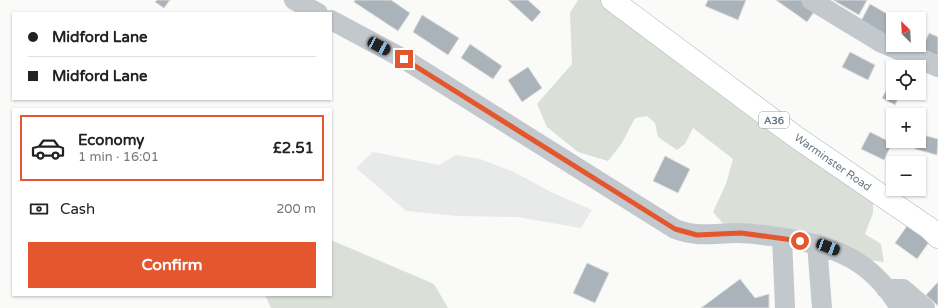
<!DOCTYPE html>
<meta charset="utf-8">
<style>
body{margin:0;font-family:"Varela Round",sans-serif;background:#f6f6f6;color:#222;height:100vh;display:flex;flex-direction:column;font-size:15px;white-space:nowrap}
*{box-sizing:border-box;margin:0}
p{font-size:13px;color:#767676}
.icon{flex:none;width:22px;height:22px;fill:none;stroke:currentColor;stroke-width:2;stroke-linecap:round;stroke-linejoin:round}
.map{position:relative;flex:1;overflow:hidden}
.panel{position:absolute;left:12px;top:108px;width:320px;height:188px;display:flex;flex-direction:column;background:#fff;border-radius:0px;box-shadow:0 1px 3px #0004}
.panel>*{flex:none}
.banner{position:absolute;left:12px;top:12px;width:320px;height:88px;border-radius:0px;box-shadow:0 1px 3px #0004;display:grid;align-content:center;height:88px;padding:0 16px;background:#fff}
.needle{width:26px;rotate:336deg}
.tools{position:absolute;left:886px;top:12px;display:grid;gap:8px}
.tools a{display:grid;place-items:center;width:40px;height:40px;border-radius:0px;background:#fff;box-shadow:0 1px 3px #0004;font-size:20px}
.end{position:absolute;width:18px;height:18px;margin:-9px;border:5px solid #e4572e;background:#fff;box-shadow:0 0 0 2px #fff}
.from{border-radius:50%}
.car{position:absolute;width:12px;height:24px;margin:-12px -6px;border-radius:5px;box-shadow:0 0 3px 1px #0007;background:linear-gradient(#222 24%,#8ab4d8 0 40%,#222 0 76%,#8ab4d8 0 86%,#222 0)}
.banner b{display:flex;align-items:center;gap:14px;height:38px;font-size:15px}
.banner b+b{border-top:1px solid #e0e0e0}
.banner i{width:10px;height:10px;background:#222}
ul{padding:7px 0 0;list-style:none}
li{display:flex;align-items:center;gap:12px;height:66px;margin:0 8px 6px;padding:0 8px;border:2px solid transparent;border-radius:0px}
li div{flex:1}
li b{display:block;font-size:15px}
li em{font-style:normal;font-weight:700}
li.selected{border-color:#e4572e}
li>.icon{width:36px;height:36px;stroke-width:1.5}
.pay{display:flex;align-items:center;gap:10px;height:44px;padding:0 16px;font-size:15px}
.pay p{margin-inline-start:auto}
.cta{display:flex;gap:8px;margin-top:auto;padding:8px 16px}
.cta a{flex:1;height:46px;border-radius:0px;background:#e4572e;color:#fff;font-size:16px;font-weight:700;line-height:46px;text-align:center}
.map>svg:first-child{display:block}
.built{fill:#e8e9e9}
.green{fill:#dadfd7}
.building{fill:#aab3b9;stroke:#dcdcda}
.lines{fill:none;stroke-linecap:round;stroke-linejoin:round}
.highway-casing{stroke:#b4b9bd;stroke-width:23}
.minor{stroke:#c3c8cc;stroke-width:20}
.highway{stroke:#fff;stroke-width:22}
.route{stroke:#e4572e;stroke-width:5}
.labels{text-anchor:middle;stroke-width:4;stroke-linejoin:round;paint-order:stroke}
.shield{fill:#fff;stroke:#939fa8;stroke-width:1}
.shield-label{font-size:10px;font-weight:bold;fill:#657683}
.street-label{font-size:11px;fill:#657683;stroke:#fff}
</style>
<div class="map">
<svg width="938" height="308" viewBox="0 0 938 308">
<rect width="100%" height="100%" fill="#fafaf8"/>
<!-- built -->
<path class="built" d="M373 152 439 165 456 155 480 159 514 172 551 192 592 210 581 228 517 217 458 216 406 211 356 168Z"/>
<!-- green -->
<path class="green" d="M578 0H603L663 48 686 70 735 98 819 166 853 181 873 198V213L865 234 881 244 884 262 869 260 726 227 713 212 726 184 733 159 693 128 685 144 677 150 658 137 655 123 647 116 635 118 622 143 608 161 578 152 547 127 537 104 572 64 570 13Z
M331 240 434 284 448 308H271L265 295H331Z"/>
<!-- building -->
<path class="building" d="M157 0H170L164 8 155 2Z
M355 0H391L410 13 398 31 354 2Z
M508 0H528L541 12 532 22Z
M708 0H746L738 20 705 6Z
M776 0H804L816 9 807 22Z
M833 0H867L859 15Z
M870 4 896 19H893V33L890 38 861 21Z
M422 15 459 38 448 55 413 32Z
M929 33 938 37V56L922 49Z
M470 44 502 66 493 79 461 58Z
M850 52 875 65 868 80 842 67Z
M528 67 542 88 522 102 508 80Z
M890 84 893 85V93H901L895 105 882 98Z
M870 132 892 143 884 160 861 149Z
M919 134 938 139 937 155 915 149 917 141H919Z
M665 156 690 169 678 193 653 181Z
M907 226 929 242 917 259 895 243Z
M587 263 609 273 595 303 573 293Z
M740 279 755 298 769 294V308H701Z
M938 282V306L926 295Z"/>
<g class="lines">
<defs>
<path id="highway" d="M612 0 796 137 929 228 938 237"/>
</defs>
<!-- highway casing -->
<use href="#highway" class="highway-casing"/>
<!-- minor -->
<path class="minor" d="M294 0 318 13
M811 0 880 42 938 67
M331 20 404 59 675 229C699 238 714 233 738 233 754 233 769 236 784 238 836 246 872 261 900 308
M782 238 785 308
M817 244 822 308
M886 289H903L925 308"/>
<!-- highway -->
<use href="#highway" class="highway"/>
</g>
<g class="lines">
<!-- route -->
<path class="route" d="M404 59 675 229 697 235 741 233 800 241"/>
</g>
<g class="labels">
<!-- shield labels -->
<rect class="shield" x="759" y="112" width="30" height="16" rx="3"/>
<g class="shield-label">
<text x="774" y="124">A36</text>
</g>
<!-- street labels -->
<g class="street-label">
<text transform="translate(833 162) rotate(35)" y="4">Warminster Road</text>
</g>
</g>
</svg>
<div class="tools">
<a><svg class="needle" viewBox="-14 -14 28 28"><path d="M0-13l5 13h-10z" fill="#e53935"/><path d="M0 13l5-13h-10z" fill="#767676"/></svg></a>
<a><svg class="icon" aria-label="locate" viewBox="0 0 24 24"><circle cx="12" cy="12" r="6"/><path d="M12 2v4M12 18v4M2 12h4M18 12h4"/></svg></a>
<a>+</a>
<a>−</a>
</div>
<i class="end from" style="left:800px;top:241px"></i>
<i class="end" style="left:404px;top:59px"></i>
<i class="car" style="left:379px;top:46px;rotate:118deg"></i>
<i class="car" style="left:828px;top:247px;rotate:111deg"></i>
<div class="banner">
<b><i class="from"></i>Midford Lane</b>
<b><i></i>Midford Lane</b>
</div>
<section class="panel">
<ul>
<li class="selected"><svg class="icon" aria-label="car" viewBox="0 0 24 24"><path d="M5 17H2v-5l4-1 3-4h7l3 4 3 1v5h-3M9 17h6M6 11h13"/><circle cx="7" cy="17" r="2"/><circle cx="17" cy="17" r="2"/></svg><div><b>Economy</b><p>1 min · 16:01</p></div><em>£2.51</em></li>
</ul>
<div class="pay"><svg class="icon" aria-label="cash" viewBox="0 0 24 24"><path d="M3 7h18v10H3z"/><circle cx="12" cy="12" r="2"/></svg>Cash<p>200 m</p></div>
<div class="cta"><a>Confirm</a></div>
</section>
</div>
